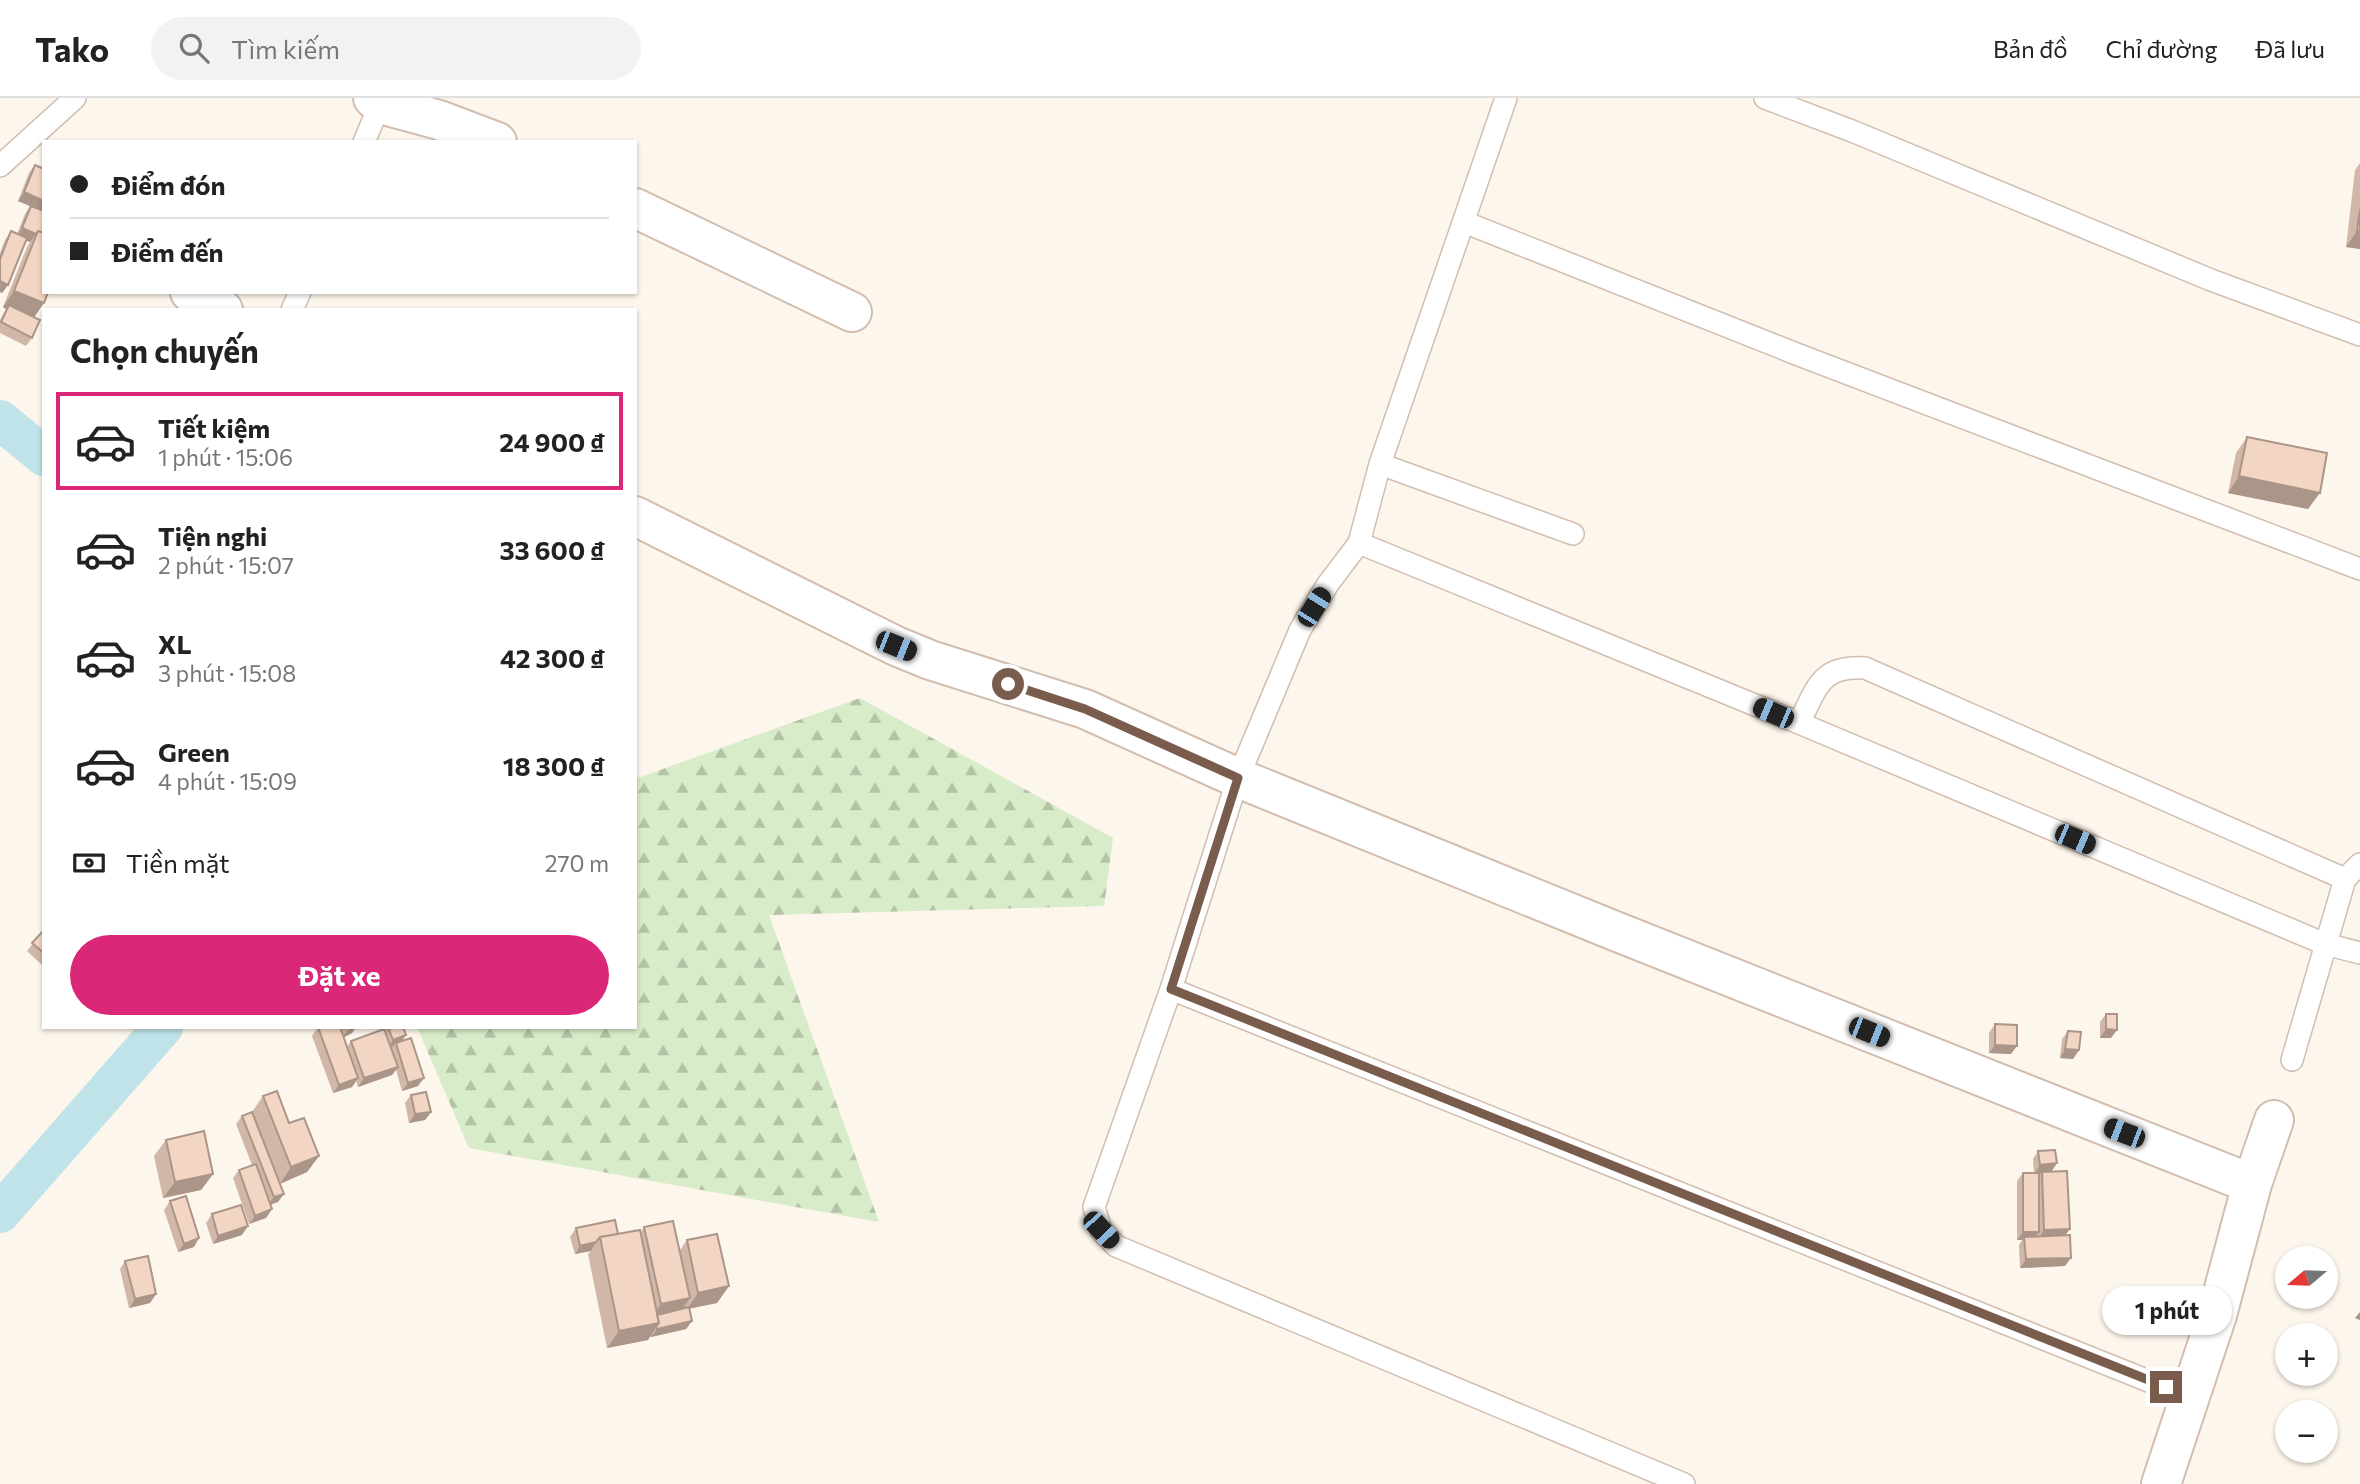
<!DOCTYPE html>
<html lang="vi">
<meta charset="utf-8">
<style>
body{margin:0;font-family:Commissioner,sans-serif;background:#f2f2f2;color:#222;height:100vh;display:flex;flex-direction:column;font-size:26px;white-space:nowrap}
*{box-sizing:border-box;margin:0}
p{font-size:23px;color:#767676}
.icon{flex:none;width:38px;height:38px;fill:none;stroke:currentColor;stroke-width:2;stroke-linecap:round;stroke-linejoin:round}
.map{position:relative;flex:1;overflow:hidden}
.details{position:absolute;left:42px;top:210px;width:595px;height:721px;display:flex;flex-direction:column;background:#fff;border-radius:0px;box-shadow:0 2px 5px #0004}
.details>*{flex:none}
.guide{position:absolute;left:42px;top:42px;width:595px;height:154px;border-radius:0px;box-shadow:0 2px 5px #0004;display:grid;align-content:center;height:154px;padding:0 28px;background:#fff}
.needle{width:46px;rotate:251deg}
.controls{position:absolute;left:2275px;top:1148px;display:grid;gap:14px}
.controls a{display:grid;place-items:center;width:63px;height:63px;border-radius:50%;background:#fff;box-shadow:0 2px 5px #0004;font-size:35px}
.end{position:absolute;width:32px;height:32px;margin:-16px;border:9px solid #7a5c4d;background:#fff;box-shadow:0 0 0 4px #fff}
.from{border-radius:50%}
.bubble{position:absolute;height:49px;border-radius:24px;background:#fff;box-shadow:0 2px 5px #0004;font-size:23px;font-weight:700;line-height:49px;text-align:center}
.car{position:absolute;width:21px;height:42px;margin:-21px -10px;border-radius:9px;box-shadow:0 0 5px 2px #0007;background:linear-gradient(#222 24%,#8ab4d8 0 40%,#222 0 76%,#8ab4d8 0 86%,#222 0)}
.guide b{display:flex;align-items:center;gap:24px;height:66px;font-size:26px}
.guide b+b{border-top:2px solid #e0e0e0}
.guide i{width:18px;height:18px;background:#222}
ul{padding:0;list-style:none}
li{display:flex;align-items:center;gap:21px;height:98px;margin:0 14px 10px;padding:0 14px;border:4px solid transparent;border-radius:0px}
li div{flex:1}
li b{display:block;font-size:26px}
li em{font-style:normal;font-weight:700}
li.active{border-color:#db2777}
li>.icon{width:63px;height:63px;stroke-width:1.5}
h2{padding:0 28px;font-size:32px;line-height:84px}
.pay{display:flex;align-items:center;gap:18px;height:77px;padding:0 28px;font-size:26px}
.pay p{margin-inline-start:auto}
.button{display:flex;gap:14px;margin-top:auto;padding:14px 28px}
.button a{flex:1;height:80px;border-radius:42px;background:#db2777;color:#fff;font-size:28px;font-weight:700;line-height:80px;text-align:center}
header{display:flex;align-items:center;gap:42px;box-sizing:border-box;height:98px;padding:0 35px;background:#fff;border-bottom:2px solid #e0e0e0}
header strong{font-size:33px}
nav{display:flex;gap:38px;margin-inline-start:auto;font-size:24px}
.search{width:490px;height:63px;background:#f2f2f2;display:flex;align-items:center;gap:18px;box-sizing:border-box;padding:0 24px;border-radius:38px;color:#767676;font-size:26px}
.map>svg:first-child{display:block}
.forest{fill:url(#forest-firs)}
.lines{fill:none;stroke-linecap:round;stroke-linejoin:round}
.canal{stroke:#bfe3e8;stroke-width:40}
.service-casing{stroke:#d1beb0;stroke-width:24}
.minor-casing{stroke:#d1beb0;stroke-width:42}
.service{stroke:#fff;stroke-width:21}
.minor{stroke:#fff;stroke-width:38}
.wall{fill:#d1b7a8}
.shaded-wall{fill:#aa9588}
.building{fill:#f3d5c3;stroke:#aa9588;stroke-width:2}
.route{stroke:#7a5c4d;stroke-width:9}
</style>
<header>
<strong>Tako</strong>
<div class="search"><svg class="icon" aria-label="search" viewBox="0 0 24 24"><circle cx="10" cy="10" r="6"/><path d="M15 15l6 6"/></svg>Tìm kiếm</div>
<nav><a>Bản đồ</a><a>Chỉ đường</a><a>Đã lưu</a></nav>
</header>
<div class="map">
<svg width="2360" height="1386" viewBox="0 0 2360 1386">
<defs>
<pattern id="forest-firs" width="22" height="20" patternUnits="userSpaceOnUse" patternTransform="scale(1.75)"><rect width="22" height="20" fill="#d8ecc9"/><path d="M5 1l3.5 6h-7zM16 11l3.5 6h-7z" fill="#b4c2a5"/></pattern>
</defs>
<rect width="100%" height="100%" fill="#fdf6ec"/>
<!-- forest -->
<path class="forest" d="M860 600 1113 740 1104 808 769 817 879 1124 469 1050 417 929H635V681Z"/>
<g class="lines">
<!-- canal -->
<path class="canal" d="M0 322 44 358
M0 1115 163 929"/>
<defs>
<path id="service" d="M1506 0 1380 366 1359 445 1328 486 1300 532 1238 680 1171 891 1094 1109 1101 1132 1116 1148 1684 1386
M1765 0 1852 33 2211 182 2360 237
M364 44 380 6
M0 68 75 0
M1464 124 1799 257 2360 471
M292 212 300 194
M1380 366 1573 436
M1359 445 1799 625 2325 846 2360 855
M1799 625C1817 590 1820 567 1865 570L2345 781
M1171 891 2191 1300
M2292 962 2345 781 2360 766"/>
<path id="minor" d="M373 0 380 6 439 22 497 44
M635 110 852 214
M190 194 223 212
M635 418 896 548 930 562 1085 611 1238 680 1615 833 2252 1086
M2161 1386 2217 1217 2252 1086 2274 1022"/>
</defs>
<!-- service casing -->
<use href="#service" class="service-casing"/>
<!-- minor casing -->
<use href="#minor" class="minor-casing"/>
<!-- service -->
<use href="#service" class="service"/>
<!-- minor -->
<use href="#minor" class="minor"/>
</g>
<!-- wall -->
<path class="wall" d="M2360 65V151L2346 149 2355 72Z
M35 67 44 71 34 219 32 240 26 248 0 235V222L6 211 3 209 27 149 30 144 26 142 8 187 2 195 0 194V155L5 142 11 133 17 136 25 116 30 108 18 103 29 75Z
M2247 339 2308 411 2228 395 2236 355Z
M44 832 43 868 27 853Z
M2106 916 2111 940H2100V924Z
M1995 926 2011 956 1989 955V935Z
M318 929H356L352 935 343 940 347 949 351 943 380 932 382 929H403L402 943 418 988 402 993 396 972 392 977 358 989 356 983 352 989 333 995 312 938Z
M2068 933 2079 952 2073 961 2060 960 2062 941Z
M411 997 431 1014 425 1022 409 1025 405 1005Z
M263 998 319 1058 307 1074 280 1085 278 1104 270 1107 272 1111 266 1120 249 1126 233 1080 239 1072 252 1067 236 1026 242 1018 252 1014Z
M166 1042 213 1076 201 1092 163 1100 154 1058Z
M2038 1053 2057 1065 2051 1074 2065 1137V1168L2020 1170 2019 1147 2022 1142H2017V1083L2023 1075H2034L2033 1061Z
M170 1103 194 1149 178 1154 164 1112Z
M212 1116 242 1137 213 1146 206 1125Z
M644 1129 680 1152 687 1142 729 1188 717 1205 689 1211 692 1223 686 1231 651 1239 650 1238 648 1242 607 1250 588 1156 591 1153 575 1156 570 1139 576 1130 618 1136 641 1134Z
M125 1163 156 1196 150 1205 129 1210 120 1171Z"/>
<!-- shaded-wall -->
<path class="shaded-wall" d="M24 94 44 103V114L18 103Z
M22 130 36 136 30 144 16 139Z
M2357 133H2360V151L2346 149Z
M0 183 8 187 2 195 0 194Z
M14 193 44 205 33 221 9 207 6 211 3 209Z
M2239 378 2320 395 2308 411 2228 395Z
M353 929H356L352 935 341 941 347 933Z
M2106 931 2117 932 2111 940H2100Z
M406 937 400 946 396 945 393 948 387 951 393 942Z
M1995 947 2017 948 2011 956 1989 955Z
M2065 951 2079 952 2073 961 2060 960Z
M398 969 392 977 358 989 364 980Z
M358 980 352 989 333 995 339 987Z
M424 980 418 988 402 993 408 985Z
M431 1014 425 1022 409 1025 415 1016Z
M319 1058 307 1074 280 1086 291 1069Z
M2057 1065 2051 1074 2034 1076 2040 1067Z
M213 1076 201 1092 163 1100 175 1084Z
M284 1096 278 1104 268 1107 274 1099Z
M272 1111 266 1120 249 1126 255 1118Z
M248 1128 242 1137 213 1146 218 1138Z
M2070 1131 2064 1139 2039 1140 2044 1132Z
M2023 1134H2039L2033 1142 2024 1139 2022 1142H2017Z
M199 1140 194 1149 178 1154 184 1146Z
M596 1144 591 1153 575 1156 580 1148Z
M2071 1160 2065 1168 2020 1170 2026 1161Z
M729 1188 717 1205 687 1211 698 1195Z
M156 1196 150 1205 129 1210 135 1201Z
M690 1200 678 1217 649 1223 661 1206Z
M2360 1214V1222L2355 1220Z
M692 1223 686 1231 651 1239 657 1231Z
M659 1225 648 1242 607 1250 619 1233Z"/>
<!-- building -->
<path class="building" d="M35 67 44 71V103L24 94Z
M31 108 44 113V135L38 133 36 136 22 130Z
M2360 111V133H2357Z
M11 133 27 140 8 187 0 183V161Z
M38 133 44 135V194H48L44 205 14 193Z
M9 207 40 222 32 240 1 224Z
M2247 339 2327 355 2320 395 2239 378Z
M44 832V855L32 845Z
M2106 916H2117V932L2106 931Z
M1995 926 2017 927V948L1995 947Z
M318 929H340L358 980 339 987Z
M388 929H403L406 937 393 942Z
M384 931 398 969 364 980 351 943Z
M2068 933 2081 934 2079 952 2065 951Z
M411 940 424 980 408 985 396 945Z
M277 993 289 1025 304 1020 319 1058 291 1069 263 998Z
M426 994 431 1014 415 1016 411 997Z
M252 1014 284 1096 274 1099 242 1018Z
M204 1033 213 1076 175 1084 166 1042Z
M2055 1052 2057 1065 2040 1067 2038 1053Z
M256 1066 272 1111 255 1118 239 1072Z
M2067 1073 2070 1131 2044 1132 2042 1074Z
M2023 1075H2039V1134H2023Z
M186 1098 199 1140 184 1146 170 1103Z
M241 1107 248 1128 218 1138 212 1116Z
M615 1122 618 1136 600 1139 596 1144 580 1148 576 1130Z
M673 1123 690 1200 661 1206 644 1129Z
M640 1132 659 1225 619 1233 600 1139Z
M717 1136 729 1188 698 1195 687 1142Z
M2070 1137 2071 1160 2026 1161 2024 1139Z
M148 1158 156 1196 135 1201 125 1163Z
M689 1209 692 1223 657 1231 656 1229 659 1225 657 1217Z"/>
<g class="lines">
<!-- route -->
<path class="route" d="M1008 586 1085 611 1238 680 1171 891 2166 1289"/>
</g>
</svg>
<div class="controls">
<a><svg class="needle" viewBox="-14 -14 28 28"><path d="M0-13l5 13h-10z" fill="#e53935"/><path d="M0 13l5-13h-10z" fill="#767676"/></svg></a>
<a>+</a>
<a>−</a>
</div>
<i class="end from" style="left:1008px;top:586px"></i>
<i class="end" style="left:2166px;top:1289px"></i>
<div class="bubble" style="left:2102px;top:1188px;width:130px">1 phút</div>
<i class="car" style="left:1314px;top:509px;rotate:32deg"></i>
<i class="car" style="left:896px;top:548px;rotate:112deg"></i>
<i class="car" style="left:1773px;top:615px;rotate:293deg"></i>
<i class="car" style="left:2075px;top:741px;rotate:113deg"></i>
<i class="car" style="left:1869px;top:934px;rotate:112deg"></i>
<i class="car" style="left:2124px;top:1035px;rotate:291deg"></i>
<i class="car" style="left:1101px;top:1132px;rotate:137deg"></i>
<div class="guide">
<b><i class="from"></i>Điểm đón</b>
<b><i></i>Điểm đến</b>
</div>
<section class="details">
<h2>Chọn chuyến</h2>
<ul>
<li class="active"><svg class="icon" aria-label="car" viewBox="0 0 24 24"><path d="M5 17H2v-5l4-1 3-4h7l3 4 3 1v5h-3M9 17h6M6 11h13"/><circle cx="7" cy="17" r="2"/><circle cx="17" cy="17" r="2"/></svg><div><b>Tiết kiệm</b><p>1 phút · 15:06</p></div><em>24 900 ₫</em></li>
<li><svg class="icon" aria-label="car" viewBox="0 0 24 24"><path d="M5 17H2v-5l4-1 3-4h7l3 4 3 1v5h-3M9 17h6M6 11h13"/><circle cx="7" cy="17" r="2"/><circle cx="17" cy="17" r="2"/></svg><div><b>Tiện nghi</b><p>2 phút · 15:07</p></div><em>33 600 ₫</em></li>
<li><svg class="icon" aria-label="car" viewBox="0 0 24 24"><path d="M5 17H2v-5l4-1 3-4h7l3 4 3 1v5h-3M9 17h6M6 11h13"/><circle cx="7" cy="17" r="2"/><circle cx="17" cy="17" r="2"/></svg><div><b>XL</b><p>3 phút · 15:08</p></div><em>42 300 ₫</em></li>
<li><svg class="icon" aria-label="car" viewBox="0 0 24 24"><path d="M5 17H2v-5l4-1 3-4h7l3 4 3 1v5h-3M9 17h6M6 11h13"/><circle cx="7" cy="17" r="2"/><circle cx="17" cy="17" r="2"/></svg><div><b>Green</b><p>4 phút · 15:09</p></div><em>18 300 ₫</em></li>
</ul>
<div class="pay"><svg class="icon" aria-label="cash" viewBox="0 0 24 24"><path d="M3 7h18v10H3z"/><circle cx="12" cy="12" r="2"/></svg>Tiền mặt<p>270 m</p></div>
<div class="button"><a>Đặt xe</a></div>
</section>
</div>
